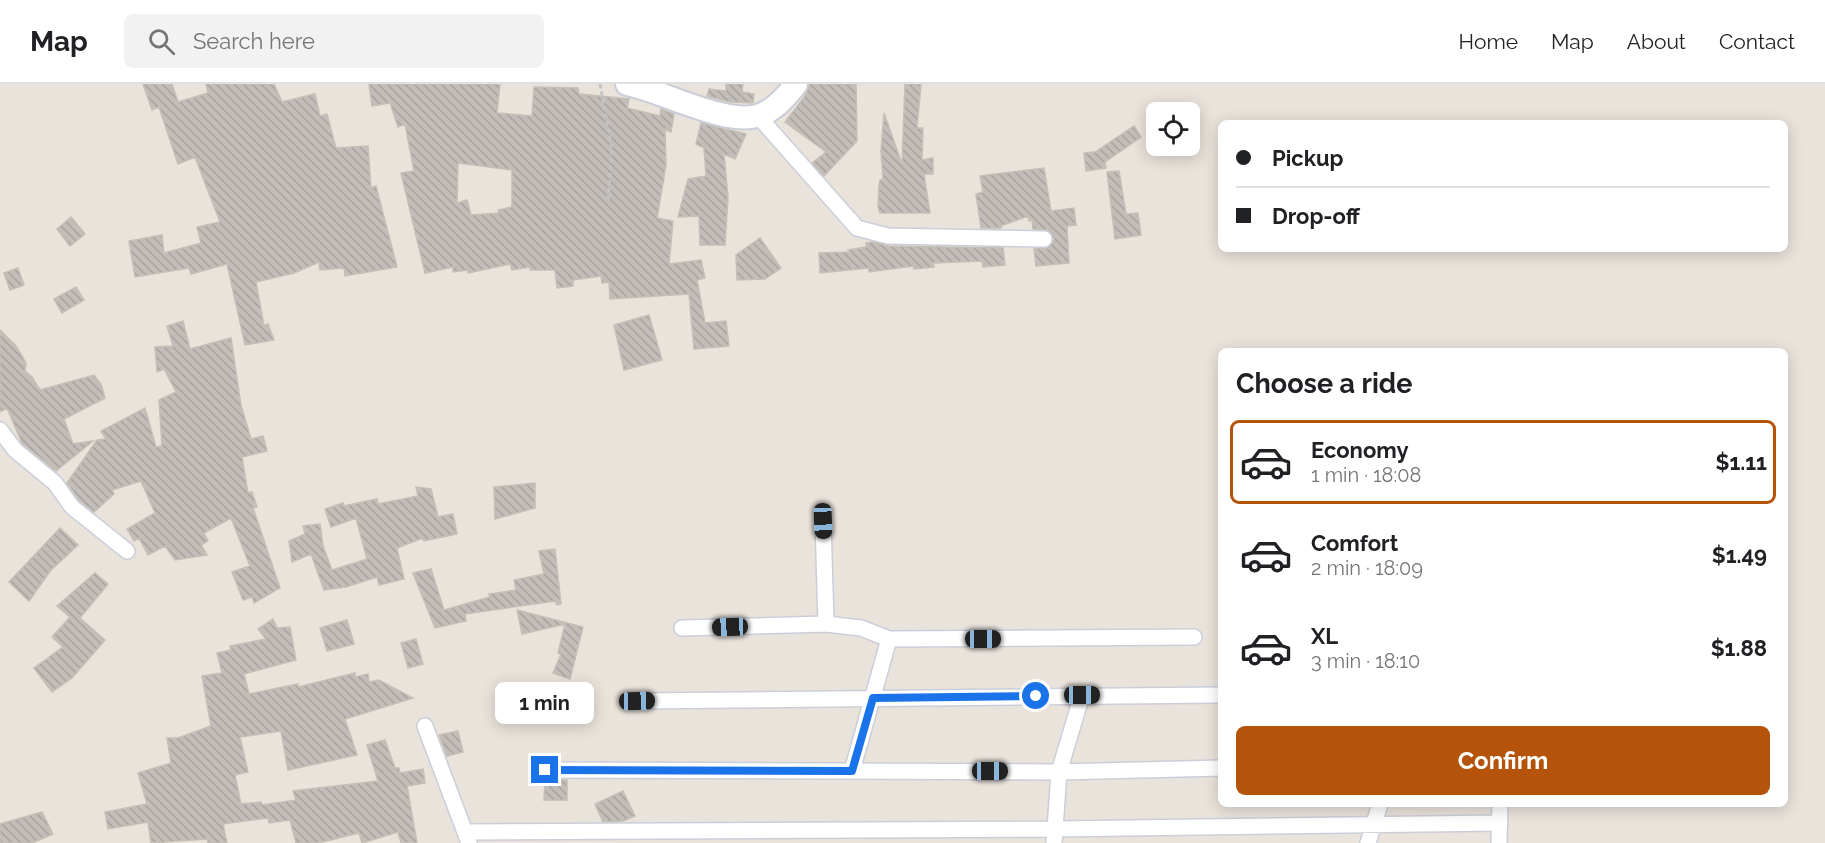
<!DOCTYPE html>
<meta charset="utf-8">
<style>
body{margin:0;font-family:Raleway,sans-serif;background:#f2f2f2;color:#202124;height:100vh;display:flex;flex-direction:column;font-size:22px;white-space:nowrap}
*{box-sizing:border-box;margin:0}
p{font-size:20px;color:#757577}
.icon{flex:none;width:33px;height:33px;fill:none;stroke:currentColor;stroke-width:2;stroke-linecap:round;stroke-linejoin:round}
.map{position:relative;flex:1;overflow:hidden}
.details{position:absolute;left:1218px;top:264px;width:570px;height:459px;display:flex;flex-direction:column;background:#fff;border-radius:9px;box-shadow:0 3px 15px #0003}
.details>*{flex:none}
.top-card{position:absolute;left:1218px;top:36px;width:570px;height:132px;border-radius:9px;box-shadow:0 3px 15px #0003;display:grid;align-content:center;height:132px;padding:0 18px;background:#fff}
.fabs{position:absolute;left:1146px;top:18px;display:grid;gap:12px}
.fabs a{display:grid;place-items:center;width:54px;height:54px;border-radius:9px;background:#fff;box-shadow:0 3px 15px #0003;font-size:30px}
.end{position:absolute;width:27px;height:27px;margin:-14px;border:8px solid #1a73e8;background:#fff;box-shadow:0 0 0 3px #fff}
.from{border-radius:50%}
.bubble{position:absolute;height:42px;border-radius:9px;background:#fff;box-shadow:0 3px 15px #0003;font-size:20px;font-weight:700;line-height:42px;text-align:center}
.car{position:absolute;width:18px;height:36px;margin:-18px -9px;border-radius:8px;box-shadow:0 0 4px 2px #0007;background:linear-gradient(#222 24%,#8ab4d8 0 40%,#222 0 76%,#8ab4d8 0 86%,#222 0)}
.top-card b{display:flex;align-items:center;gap:21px;height:57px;font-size:22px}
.top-card b+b{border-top:2px solid #e0e0e0}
.top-card i{width:15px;height:15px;background:#202124}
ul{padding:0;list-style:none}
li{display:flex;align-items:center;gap:18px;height:84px;margin:0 12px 9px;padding:0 6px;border:3px solid transparent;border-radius:9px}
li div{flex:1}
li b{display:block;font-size:22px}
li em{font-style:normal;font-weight:700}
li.selected{border-color:#b45309}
li>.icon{width:54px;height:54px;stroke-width:1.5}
h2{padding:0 18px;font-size:27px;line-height:72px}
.button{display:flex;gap:12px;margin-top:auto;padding:12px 18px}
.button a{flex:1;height:69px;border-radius:9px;background:#b45309;color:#fff;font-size:24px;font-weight:700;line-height:69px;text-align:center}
header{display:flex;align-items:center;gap:36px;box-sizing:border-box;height:84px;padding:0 30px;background:#fff;border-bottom:2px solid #e0e0e0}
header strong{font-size:28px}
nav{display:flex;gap:33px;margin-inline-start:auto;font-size:21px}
.search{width:420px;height:54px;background:#f2f2f2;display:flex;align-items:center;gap:15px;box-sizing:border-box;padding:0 21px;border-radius:9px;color:#757577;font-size:22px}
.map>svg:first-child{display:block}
.building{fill:url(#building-back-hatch);stroke:#c5bfb6;stroke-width:1.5;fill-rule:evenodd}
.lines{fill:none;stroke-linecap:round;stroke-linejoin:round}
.street-casing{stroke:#cbced9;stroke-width:18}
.secondary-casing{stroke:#cbced9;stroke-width:26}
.path{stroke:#c3c3c3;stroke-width:3;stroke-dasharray:4.5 3;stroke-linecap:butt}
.street{stroke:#fff;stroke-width:15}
.secondary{stroke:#fff;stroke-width:22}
.route{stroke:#1a73e8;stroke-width:8}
</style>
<header>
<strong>Map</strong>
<div class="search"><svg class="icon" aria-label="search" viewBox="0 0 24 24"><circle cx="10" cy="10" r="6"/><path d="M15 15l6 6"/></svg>Search here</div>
<nav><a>Home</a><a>Map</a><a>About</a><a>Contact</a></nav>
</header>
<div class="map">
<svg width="1825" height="759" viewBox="0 0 1825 759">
<defs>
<pattern id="building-back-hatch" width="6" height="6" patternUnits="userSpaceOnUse" patternTransform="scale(1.5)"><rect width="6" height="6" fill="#c2bdb9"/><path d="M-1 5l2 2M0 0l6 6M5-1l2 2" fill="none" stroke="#a7a29f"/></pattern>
</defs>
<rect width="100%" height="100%" fill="#eae3dc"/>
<!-- building -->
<path class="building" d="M143 0H172L178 18 208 9 206 0H274L282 18 315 10 320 32 327 30 336 64 368 62 371 104 376 102 397 183 345 192 344 184 320 186 319 178 294 189 256 198 264 242 268 240 274 256 245 261 227 180 191 190 189 184 135 193 129 157 162 151 164 169 201 159 197 143 220 138 195 73 178 80 159 23 152 26Z
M369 0H500L497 29 532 32 534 3 578 4 579 10 629 15 627 24 660 32 661 25 674 30 671 48 665 45 666 81 657 134 673 137 669 180 701 176 705 194 697 196 705 239 726 237 729 262 694 265 689 210 610 215 609 198 602 199 601 192 573 196V202L557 204 555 186H530V183L512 186 510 180 468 189V186L453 188V183L425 189 401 89 414 87 405 40 398 43 390 19 372 22ZM458 79 512 86V123L498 126 499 129 471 131 467 116 457 119Z
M726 0H743L742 8 754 10 753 19 730 18 707 12 709 5 726 7Z
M809 0H856L857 57 824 92 812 79 826 68 785 38 805 12Z
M905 0H921L917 44H923L922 76 933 74V90H924L930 129H880L878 123 879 101 880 96 883 95 881 67 884 29 902 80Z
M701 39 746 50 735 75 724 70 728 113 725 161H700L699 132 678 133 688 95 706 92 704 64 696 60Z
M1134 42 1141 53 1105 78 1106 84 1086 87 1084 69 1095 68Z
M1044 84 1051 127 1074 124 1076 141 1067 142 1069 179 1036 182 1034 165 1048 164 1054 155 1048 146 1033 145 1032 136 1029 137 1028 132 1001 142V144H981L976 110 983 108 980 92Z
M1119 87 1126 130 1138 129 1141 151 1115 155 1107 88Z
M71 133 85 150 70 162 57 145Z
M760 154 781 184 765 195 737 196 736 171Z
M873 158 888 162 1003 164 1005 181 983 183 982 177 933 179 934 183 914 185 913 182 869 188V184L820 189 819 169 850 168 848 166 866 163V159Z
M18 184 24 201 10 206 4 189Z
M76 203 84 216 62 229 54 215Z
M649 231 662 276 624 286 614 241Z
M183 237 190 265 231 254 241 321 251 355 263 352 267 367 242 373 248 409 252 408 257 423 253 424 280 504 254 519 252 513 243 516 232 488 250 482 231 434 204 449 208 457 201 461 207 471 175 476 165 462 148 471 139 454 134 457 127 445 155 429 141 397 112 406 114 410 94 428 79 416 67 399 97 356 106 355 101 347 145 324 156 363 162 362 159 316 176 308 164 285 157 288 155 263 173 262 167 242Z
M0 246 16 262 26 279 25 287 32 293 40 306 94 291 101 300 105 314 64 335 73 360 93 357 56 387 22 359 7 324 0 328Z
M535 399V424L495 435 494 403Z
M416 403 431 405 438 433 453 430 457 450 424 457 423 454 397 464 404 495 379 501 377 493 346 503 324 506 311 470 292 478 289 457 305 450 303 442 320 440 323 462 332 486 367 475 356 434 331 443 325 425 343 419 344 422 377 415 378 420 418 412Z
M60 444 78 461 51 486 29 517 9 498Z
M555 465 561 520 557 521 555 517 465 530 466 537 435 544 413 489 431 485 444 526 490 513 489 510 516 506 514 496 544 490 539 467Z
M95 489 108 500 80 534 105 556 72 594 52 608 34 584 63 563 52 553 70 533 57 522Z
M517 526 583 543 570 595 553 589 561 570 558 569 565 540 522 550Z
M273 535 277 544 290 543 296 576 244 590 249 610 298 600V603L355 589V593L368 590 369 598 379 596 413 614 345 635 357 671 288 686 281 647 240 653 248 688 235 691 241 720 261 718 262 721 296 716 293 707 378 697 367 661 385 656 395 684H399L400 689 423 685 425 699 407 702 417 759H401L398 748 362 759 359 749 318 759H296L290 736 269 739 268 734 223 740 227 759H208L207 755 151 759 148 738 108 745 105 728 147 720 138 689 171 679 167 654H178L211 642 202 592 222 589 217 569 231 566 230 562 266 555 258 545Z
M347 536 354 560 327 567 320 544Z
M416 555 423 580 408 584 401 559Z
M458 647 463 668 447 672 439 651Z
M545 696H567V716H544Z
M623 707 635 732 623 737 603 738 595 720Z
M42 728 53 750 32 759H0V740Z"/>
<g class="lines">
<defs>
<path id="street" d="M758 32 857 144 888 152 1044 155
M0 346 15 366 55 399 72 423 127 467
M823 437 826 540
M682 544 826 540 861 544 889 555 1194 553
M637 617 1221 611
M425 642 469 759
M545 686 1059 688 1221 684
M852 687 889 555
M466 748 1054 745 1500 739
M1054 759 1059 688 1082 611
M1368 759 1380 720
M1499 759 1500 720"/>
<path id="secondary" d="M627 0C662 7 724 41 757 32 773 28 786 13 796 0"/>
</defs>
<!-- street casing -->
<use href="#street" class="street-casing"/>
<!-- secondary casing -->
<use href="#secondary" class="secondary-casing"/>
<!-- path -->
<path class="path" d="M600 0 612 65 608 116"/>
<!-- street -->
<use href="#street" class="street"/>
<!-- secondary -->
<use href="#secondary" class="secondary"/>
</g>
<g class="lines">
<!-- route -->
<path class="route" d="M545 686 852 687 873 614 1036 612"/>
</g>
</svg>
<div class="fabs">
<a><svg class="icon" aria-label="locate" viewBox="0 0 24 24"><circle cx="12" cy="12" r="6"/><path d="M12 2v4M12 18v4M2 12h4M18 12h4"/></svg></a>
</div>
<i class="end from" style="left:1036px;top:612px"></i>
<i class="end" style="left:545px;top:686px"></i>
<div class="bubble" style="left:495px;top:598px;width:99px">1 min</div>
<i class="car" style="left:823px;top:437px;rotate:178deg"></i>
<i class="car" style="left:730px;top:543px;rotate:268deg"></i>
<i class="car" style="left:983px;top:555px;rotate:90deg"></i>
<i class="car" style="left:1082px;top:611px;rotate:90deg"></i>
<i class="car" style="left:637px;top:617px;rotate:89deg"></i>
<i class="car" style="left:990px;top:687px;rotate:90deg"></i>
<div class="top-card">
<b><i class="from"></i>Pickup</b>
<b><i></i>Drop-off</b>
</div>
<section class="details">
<h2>Choose a ride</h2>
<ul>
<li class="selected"><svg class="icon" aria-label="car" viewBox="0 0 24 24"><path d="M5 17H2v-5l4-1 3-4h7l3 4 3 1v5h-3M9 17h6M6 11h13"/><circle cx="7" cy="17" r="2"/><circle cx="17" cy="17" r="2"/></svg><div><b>Economy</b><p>1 min · 18:08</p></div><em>$1.11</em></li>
<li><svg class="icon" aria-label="car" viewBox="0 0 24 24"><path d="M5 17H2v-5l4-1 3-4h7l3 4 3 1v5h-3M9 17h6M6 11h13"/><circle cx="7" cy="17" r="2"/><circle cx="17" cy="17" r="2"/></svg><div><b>Comfort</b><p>2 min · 18:09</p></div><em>$1.49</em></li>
<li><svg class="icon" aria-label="car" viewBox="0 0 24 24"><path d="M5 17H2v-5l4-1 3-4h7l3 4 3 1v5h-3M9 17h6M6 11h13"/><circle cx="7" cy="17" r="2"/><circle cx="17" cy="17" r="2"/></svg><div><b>XL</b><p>3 min · 18:10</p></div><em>$1.88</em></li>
</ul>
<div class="button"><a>Confirm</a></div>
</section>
</div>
